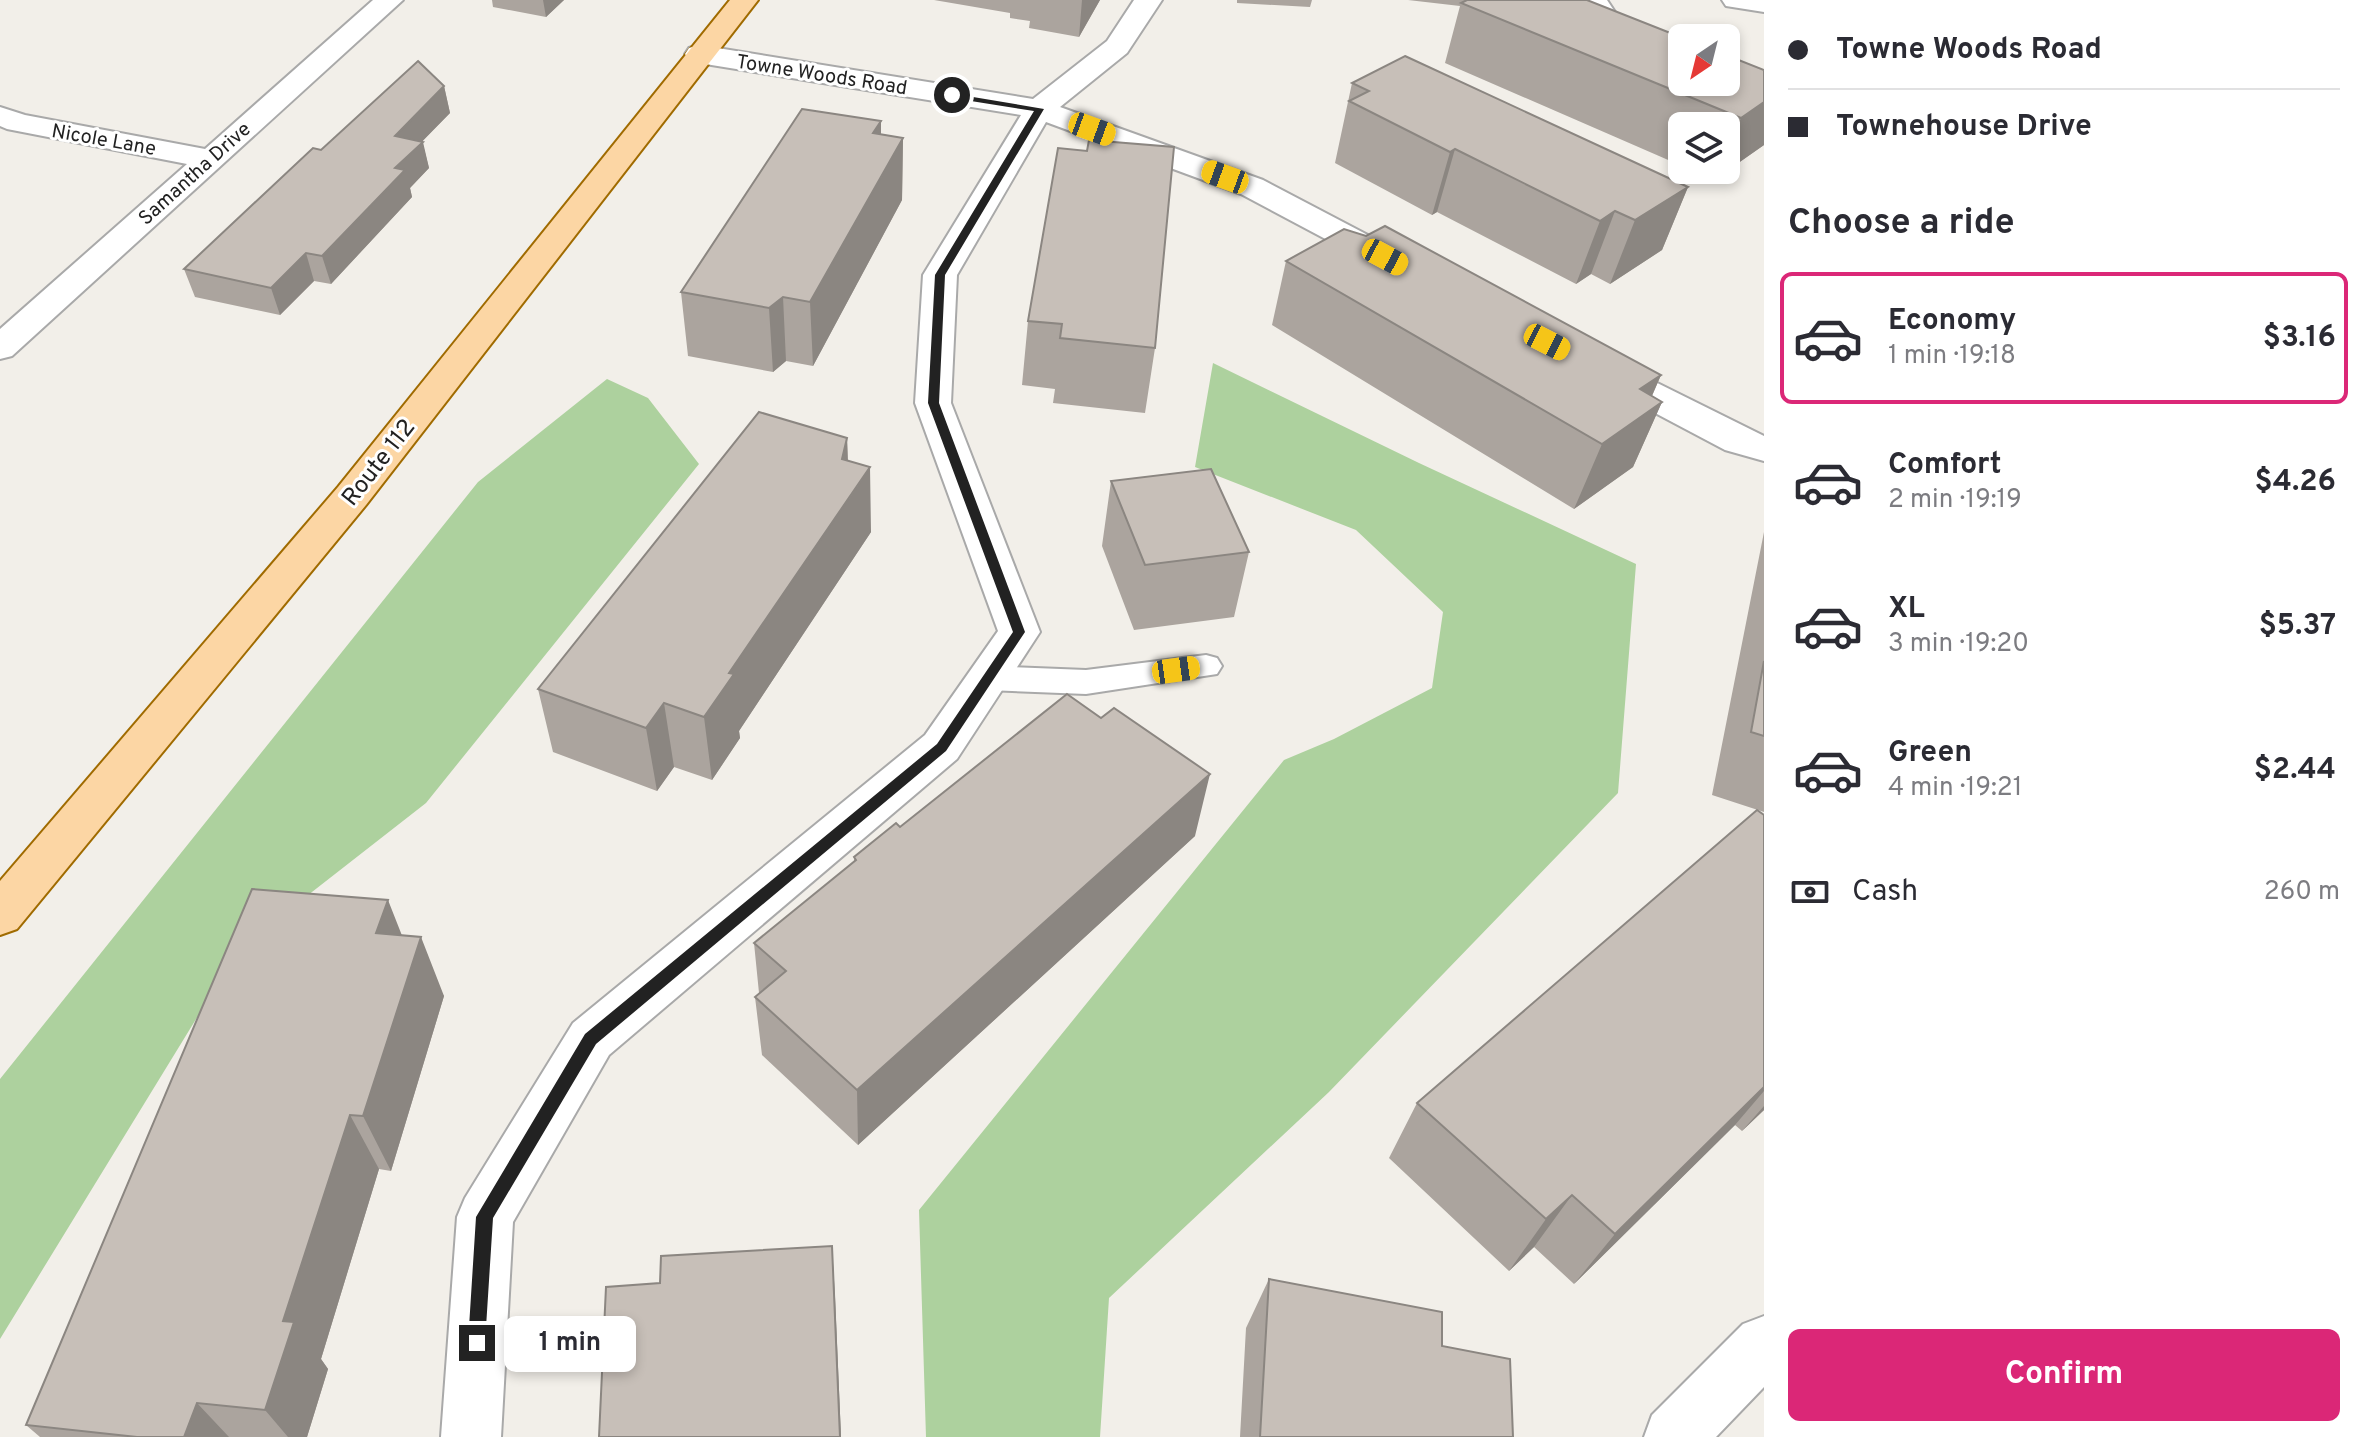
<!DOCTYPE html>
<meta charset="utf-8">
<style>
body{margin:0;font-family:Overpass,sans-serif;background:#f2f2f3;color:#2b2b33;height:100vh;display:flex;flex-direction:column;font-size:30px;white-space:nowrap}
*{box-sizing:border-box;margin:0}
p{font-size:26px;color:#7c7c81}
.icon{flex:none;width:44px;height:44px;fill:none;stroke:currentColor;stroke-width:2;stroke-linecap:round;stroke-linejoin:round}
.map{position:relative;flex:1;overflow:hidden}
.side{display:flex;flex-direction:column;background:#fff;width:600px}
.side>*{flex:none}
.banner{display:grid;align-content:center;height:176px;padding:0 24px;background:#fff}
.needle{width:52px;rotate:215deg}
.buttons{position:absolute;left:1668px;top:24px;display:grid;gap:16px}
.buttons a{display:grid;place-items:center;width:72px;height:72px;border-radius:12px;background:#fff;box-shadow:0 4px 12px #0003;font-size:40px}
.end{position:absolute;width:36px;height:36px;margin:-18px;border:10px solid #222;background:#fff;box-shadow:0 0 0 4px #fff}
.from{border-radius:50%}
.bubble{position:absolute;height:56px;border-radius:12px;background:#fff;box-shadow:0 4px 12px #0003;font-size:26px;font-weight:700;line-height:56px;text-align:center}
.car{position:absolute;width:24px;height:48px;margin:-24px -12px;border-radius:10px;box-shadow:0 0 6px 2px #0007;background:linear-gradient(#f5c518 24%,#345 0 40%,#f5c518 0 76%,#345 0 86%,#f5c518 0)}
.banner b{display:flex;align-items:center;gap:28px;height:76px;font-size:30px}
.banner b+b{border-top:2px solid #e1e1e2}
.banner i{width:20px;height:20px;background:#2b2b33}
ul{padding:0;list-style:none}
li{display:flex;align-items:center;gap:24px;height:132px;margin:0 16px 12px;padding:0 8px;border:4px solid transparent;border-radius:12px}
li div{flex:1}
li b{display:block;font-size:30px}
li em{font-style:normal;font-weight:700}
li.selected{border-color:#db2777}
li>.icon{width:72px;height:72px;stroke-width:1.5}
h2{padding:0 24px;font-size:36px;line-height:96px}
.pay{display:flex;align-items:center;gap:20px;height:88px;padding:0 24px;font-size:30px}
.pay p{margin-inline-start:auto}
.primary-button{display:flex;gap:16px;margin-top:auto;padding:16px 24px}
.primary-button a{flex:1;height:92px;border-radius:12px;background:#db2777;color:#fff;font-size:32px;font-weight:700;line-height:92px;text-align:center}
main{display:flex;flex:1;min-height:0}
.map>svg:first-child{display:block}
.forest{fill:#add19e}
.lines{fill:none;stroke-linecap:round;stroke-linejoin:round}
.lane-casing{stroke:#a9a9a9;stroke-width:4}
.street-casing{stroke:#a9a9a9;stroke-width:4}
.primary-casing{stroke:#a06b00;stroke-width:4}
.lane{fill:#fff;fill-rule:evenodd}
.street{fill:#fff;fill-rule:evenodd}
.primary{fill:#fcd6a4;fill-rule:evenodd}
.wall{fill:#aba49e}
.shaded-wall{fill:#8b8681}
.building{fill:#c7bfb8;stroke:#8b8681;stroke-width:2}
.route{fill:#222}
.labels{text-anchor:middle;stroke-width:6;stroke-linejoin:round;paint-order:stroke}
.far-street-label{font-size:20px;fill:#222;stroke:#fff}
.street-label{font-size:24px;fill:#222;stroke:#fff}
</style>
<main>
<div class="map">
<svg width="1764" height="1437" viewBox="0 0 1764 1437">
<rect width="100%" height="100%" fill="#f2efe9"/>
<!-- forest -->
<path class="forest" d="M1213 363 1419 463 1636 564 1618 793 1329 1092 1109 1298 1100 1437H926L919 1210 1284 760 1334 739 1432 688 1443 612 1356 530 1195 467Z
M607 379 648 398 699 464 426 803 239 949 0 1339V1079L478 482Z"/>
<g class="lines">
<defs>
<path id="lane" d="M1206 655 1217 658 1222 666 1217 674 1086 694 988 690 977 686 972 678 977 670 988 666 1086 670Z"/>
<path id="street" d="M373 0H403L12 356 0 359V329L187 164 7 129 0 126V107L25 115 205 149Z
M1134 0H1162L1127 53 1060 107 1263 180 1404 254 1409 261 1404 268 1392 271 1380 268 1241 194 1046 122 957 275 951 403 1040 632 957 759 609 1055 513 1222 501 1437H441L457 1217 465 1198 573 1023 925 735 998 631 915 403 923 275 1021 115 699 63 689 60 685 54 689 48 699 45 1033 99 1107 41Z
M1579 0H1607L1627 30 1682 55V75L1607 42Z
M1722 0H1764V12L1726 6Z
M1602 359 1615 362 1764 436V461L1725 450 1589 378 1584 370 1589 362Z
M1764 1316V1387L1716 1437H1644L1652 1415 1743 1324Z"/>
<path id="primary" d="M730 0H758L366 505 17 929 0 935V881L338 487Z"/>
</defs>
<!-- lane casing -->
<use href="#lane" class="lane-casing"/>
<!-- street casing -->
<use href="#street" class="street-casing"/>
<!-- primary casing -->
<use href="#primary" class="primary-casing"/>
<!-- lane -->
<use href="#lane" class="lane"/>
<!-- street -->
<use href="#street" class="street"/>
<!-- primary -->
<use href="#primary" class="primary"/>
</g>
<!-- wall -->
<path class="wall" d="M492 0H564L546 17 493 7Z
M934 0H1100L1079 37 1029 28 1030 21 1010 18V13Z
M1237 0H1312L1310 7 1237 3Z
M1408 0H1587L1683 38H1682V82H1726V55L1764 70V145L1714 180 1690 170H1726V126H1682V166L1445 63 1460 6Z
M1352 83 1688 187 1662 250 1610 284 1591 274 1576 284 1437 212 1432 215 1335 163Z
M444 86 450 113 422 141 429 168 410 188 412 197 331 284 314 281 280 315 195 297 184 269 321 150Z
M881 134 903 138 902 200 813 366 786 361 773 372 688 356 681 292Z
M1058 148 1155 348 1145 413 1053 403 1055 389 1022 385 1028 321Z
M1286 261 1661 375 1652 396 1662 402 1633 467 1574 509 1272 325Z
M847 438 848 461 871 532 739 731 740 738 712 780 674 767 657 791 553 752 538 689Z
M1111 481 1249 552 1234 617 1134 630 1102 546Z
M1764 532V812L1712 795Z
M1764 815V1110L1742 1131 1735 1125 1574 1284 1534 1247 1509 1271 1389 1158 1417 1103Z
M900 827 1195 836 858 1145 762 1055 755 997 759 993 754 943 854 862V857Z
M402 935 444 996 391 1171 379 1169 321 1359 328 1369 307 1437H40L26 1425Z
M1269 1279 1442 1346 1513 1437H1240L1246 1328Z"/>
<!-- shaded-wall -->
<path class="shaded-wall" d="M543 0H564L546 17Z
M1082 0H1100L1079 37Z
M444 86 450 113 412 152 423 142 429 168 410 188 412 197 331 284 322 256 395 168V136Z
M1764 102V145L1714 180 1719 170H1726V153L1741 118Z
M881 121V178L903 138 902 200 813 366 810 302 873 133Z
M1455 149 1437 212 1432 215 1450 152Z
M1688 187 1662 250 1610 284 1635 220Z
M1615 211 1591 274 1576 284 1600 221Z
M306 253 314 281 280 315 271 288Z
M783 297 786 361 773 372 769 308Z
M1661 375 1643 416 1662 402 1633 467 1574 509 1602 444 1640 389Z
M847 438 849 499 870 467 871 532 739 731 740 738 712 780 704 717 729 673 842 459Z
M664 703 674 767 657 791 646 728Z
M1210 774 1195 836 858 1145 857 1090Z
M388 900 412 961 376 933Z
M421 937 444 996 391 1171 363 1116Z
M1764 1087V1091L1735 1125 1574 1284 1615 1234Z
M1764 1106V1110L1742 1131Z
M350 1115 379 1169 321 1359 328 1369 307 1437H288L265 1410 283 1321Z
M1572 1195 1534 1247 1509 1271 1546 1219Z
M832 1246 835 1297 841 1437H840Z
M197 1403 229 1437H184Z"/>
<!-- building -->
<path class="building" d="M1467 0H1587L1683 38H1682V82H1726V55L1764 70V102L1741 118 1461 3Z
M1405 56 1688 187 1635 220 1615 211 1600 221 1455 149 1450 152 1349 101 1369 91 1352 83Z
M418 61 444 86 395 136 423 142 395 168 405 170 322 256 306 253 271 288 184 269 313 148 321 150Z
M802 109 881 121 873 133 903 138 810 302 783 297 769 308 681 292Z
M1089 140 1174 147 1155 348 1060 338 1062 324 1028 321 1058 148 1087 151Z
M1385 226 1661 375 1640 389 1662 402 1602 444 1286 261 1344 229 1366 236Z
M759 412 847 438 842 459 870 467 729 673 734 674 704 717 664 703 646 728 538 689Z
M1211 469 1249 552 1145 565 1111 481Z
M1764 661V736L1751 732Z
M1067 694 1101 718 1114 708 1210 774 857 1090 755 997 786 971 754 943 856 860 854 857 896 823 900 827Z
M1757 810 1764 815V1087L1615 1234 1572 1195 1546 1219 1417 1103Z
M252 889 388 900 376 933 421 937 363 1116 350 1115 283 1321 294 1322 265 1410 197 1403 184 1437H137L26 1425Z
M832 1246 840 1437H599L606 1287 660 1283 661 1256Z
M1269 1279 1442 1312V1346L1510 1359 1513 1437H1260Z"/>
<!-- route -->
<path class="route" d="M949 93 1044 109 945 275 939 403 1025 632 946 751 596 1044 493 1218 485 1343 483 1349 477 1351 471 1349 468 1343 476 1217 585 1034 937 744 1013 632 928 403 935 275 1034 111 952 98Z"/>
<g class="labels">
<!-- far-street labels -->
<g class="far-street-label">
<text transform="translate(822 74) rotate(9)" y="7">Towne Woods Road</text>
<text transform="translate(104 139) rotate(10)" y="7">Nicole Lane</text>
<text transform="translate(194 173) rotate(-42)" y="7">Samantha Drive</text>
</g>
<!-- street labels -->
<g class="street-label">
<text transform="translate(378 462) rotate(-52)" y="8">Route 112</text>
</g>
</g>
</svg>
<div class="buttons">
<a><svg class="needle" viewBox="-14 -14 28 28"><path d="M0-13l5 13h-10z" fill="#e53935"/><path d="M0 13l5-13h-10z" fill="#7c7c81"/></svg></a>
<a><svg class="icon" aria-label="layers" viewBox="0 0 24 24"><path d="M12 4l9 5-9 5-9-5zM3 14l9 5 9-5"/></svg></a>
</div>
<i class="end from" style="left:952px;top:95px"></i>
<i class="end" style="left:477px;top:1343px"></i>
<div class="bubble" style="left:504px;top:1316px;width:132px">1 min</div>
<i class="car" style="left:1092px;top:129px;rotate:110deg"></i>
<i class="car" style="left:1225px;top:177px;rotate:290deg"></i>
<i class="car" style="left:1385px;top:257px;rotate:118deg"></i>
<i class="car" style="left:1547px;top:342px;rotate:117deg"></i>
<i class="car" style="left:1176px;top:670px;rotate:82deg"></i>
</div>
<section class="side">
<div class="banner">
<b><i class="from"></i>Towne Woods Road</b>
<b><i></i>Townehouse Drive</b>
</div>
<h2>Choose a ride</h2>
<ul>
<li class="selected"><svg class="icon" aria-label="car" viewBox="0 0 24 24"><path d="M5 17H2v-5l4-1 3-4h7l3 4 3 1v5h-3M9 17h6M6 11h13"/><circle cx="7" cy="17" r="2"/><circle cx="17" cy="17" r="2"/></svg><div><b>Economy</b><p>1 min · 19:18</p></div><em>$3.16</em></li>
<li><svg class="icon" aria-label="car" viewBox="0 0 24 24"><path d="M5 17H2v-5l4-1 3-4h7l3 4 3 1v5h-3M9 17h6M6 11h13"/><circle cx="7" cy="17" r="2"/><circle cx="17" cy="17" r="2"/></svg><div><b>Comfort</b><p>2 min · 19:19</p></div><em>$4.26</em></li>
<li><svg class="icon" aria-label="car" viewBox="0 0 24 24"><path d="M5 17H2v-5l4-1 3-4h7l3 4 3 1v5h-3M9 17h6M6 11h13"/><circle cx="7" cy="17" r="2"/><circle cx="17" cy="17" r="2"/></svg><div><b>XL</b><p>3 min · 19:20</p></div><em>$5.37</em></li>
<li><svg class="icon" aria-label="car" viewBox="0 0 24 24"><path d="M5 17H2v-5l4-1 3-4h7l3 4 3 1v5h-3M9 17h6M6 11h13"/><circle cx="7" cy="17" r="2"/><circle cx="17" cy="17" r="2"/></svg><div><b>Green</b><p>4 min · 19:21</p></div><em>$2.44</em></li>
</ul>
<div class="pay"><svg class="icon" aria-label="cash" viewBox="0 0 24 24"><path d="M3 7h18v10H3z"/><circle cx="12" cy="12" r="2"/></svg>Cash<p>260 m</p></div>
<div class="primary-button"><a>Confirm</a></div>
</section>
</main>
